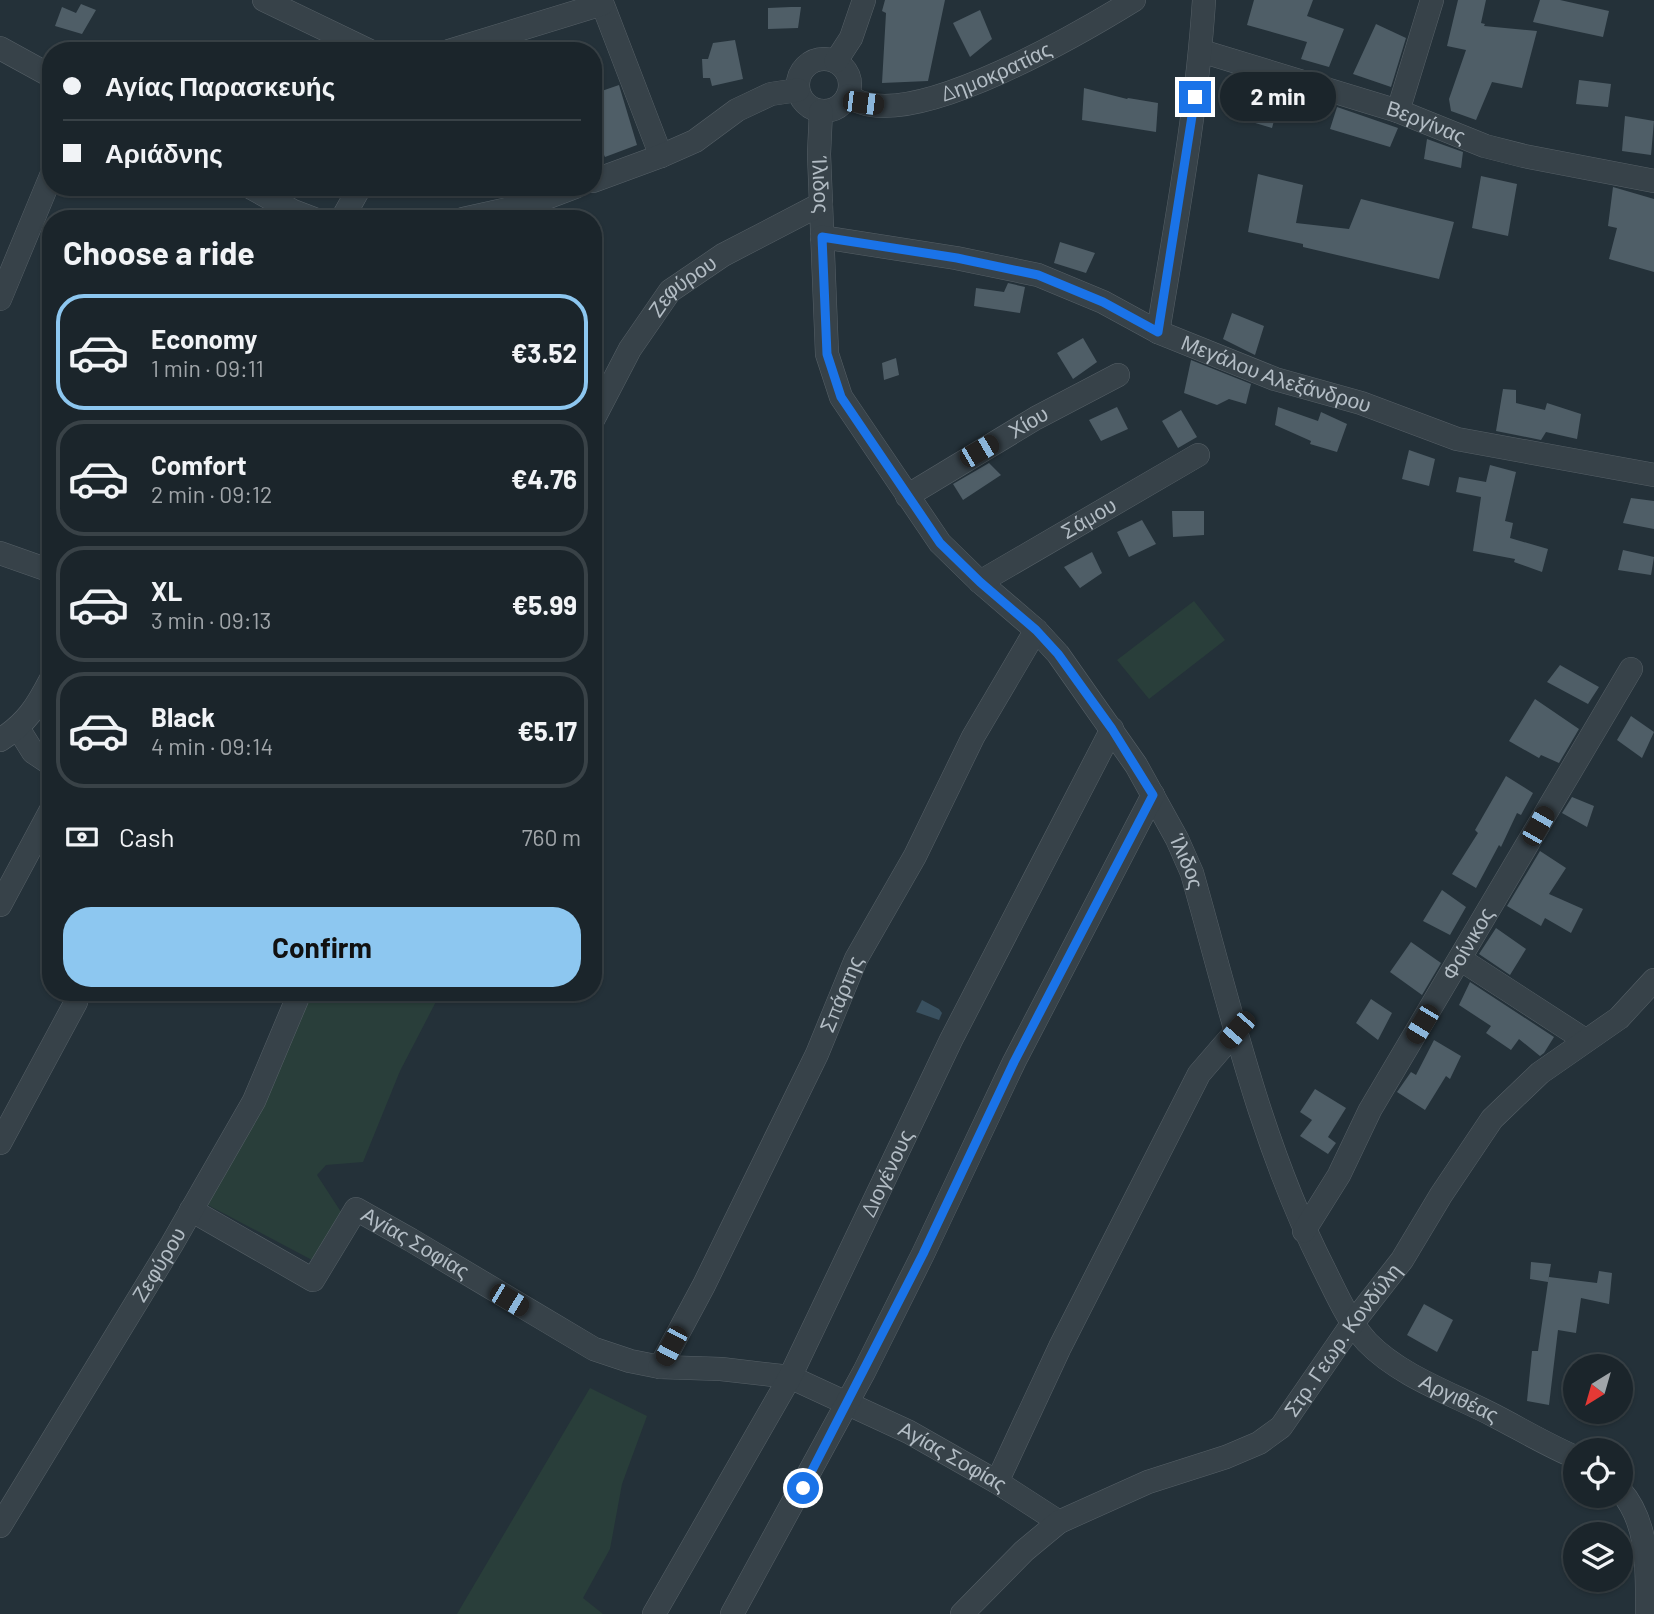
<!DOCTYPE html>
<meta charset="utf-8">
<style>
body{margin:0;font-family:Barlow,sans-serif;background:#242d33;color:#f1f3f6;height:100vh;display:flex;flex-direction:column;font-size:26px;white-space:nowrap}
*{box-sizing:border-box;margin:0}
p{font-size:23px;color:#a0a5a9}
.icon{flex:none;width:38px;height:38px;fill:none;stroke:currentColor;stroke-width:2;stroke-linecap:round;stroke-linejoin:round}
.map{position:relative;flex:1;overflow:hidden}
.side{position:absolute;left:42px;top:210px;width:560px;height:791px;display:flex;flex-direction:column;background:#1b252b;border-radius:28px;box-shadow:0 2px 5px #0004,0 0 0 2px #394247}
.side>*{flex:none}
.hud{position:absolute;left:42px;top:42px;width:560px;height:154px;border-radius:28px;box-shadow:0 2px 5px #0004,0 0 0 2px #394247;display:grid;align-content:center;height:154px;padding:0 21px;background:#1b252b}
.needle{width:46px;rotate:217deg}
.tools{position:absolute;left:1563px;top:1354px;display:grid;gap:14px}
.tools a{display:grid;place-items:center;width:70px;height:70px;border-radius:50%;background:#1b252b;box-shadow:0 2px 5px #0004,0 0 0 2px #394247;font-size:35px}
.end{position:absolute;width:32px;height:32px;margin:-16px;border:9px solid #1a73e8;background:#fff;box-shadow:0 0 0 4px #fff}
.from{border-radius:50%}
.bubble{position:absolute;height:49px;border-radius:24px;background:#1b252b;box-shadow:0 2px 5px #0004,0 0 0 2px #394247;font-size:23px;font-weight:700;line-height:49px;text-align:center}
.car{position:absolute;width:21px;height:42px;margin:-21px -10px;border-radius:9px;box-shadow:0 0 5px 2px #0007;background:linear-gradient(#222 24%,#8ab4d8 0 40%,#222 0 76%,#8ab4d8 0 86%,#222 0)}
.hud b{display:flex;align-items:center;gap:24px;height:66px;font-size:26px}
.hud b+b{border-top:2px solid #394247}
.hud i{width:18px;height:18px;background:#f1f3f6}
ul{padding:0;list-style:none}
li{display:flex;align-items:center;gap:21px;height:116px;margin:0 14px 10px;padding:0 7px;border:4px solid #394247;border-radius:28px}
li div{flex:1}
li b{display:block;font-size:26px}
li em{font-style:normal;font-weight:700}
li.on{border-color:#8dc7f0}
li>.icon{width:63px;height:63px;stroke-width:1.5}
h2{padding:0 21px;font-size:32px;line-height:84px}
.pay{display:flex;align-items:center;gap:18px;height:77px;padding:0 21px;font-size:26px}
.pay p{margin-inline-start:auto}
.cta{display:flex;gap:14px;margin-top:auto;padding:14px 21px}
.cta a{flex:1;height:80px;border-radius:28px;background:#8dc7f0;color:#111;font-size:28px;font-weight:700;line-height:80px;text-align:center}
.map>svg:first-child{display:block}
.green{fill:#293e3a}
.water{fill:#39505f}
.building{fill:#4f5e67}
.lines{fill:none;stroke-linecap:round;stroke-linejoin:round}
.minor-casing{stroke:#566067;stroke-width:24}
.minor{stroke:#374249;stroke-width:23}
.route{stroke:#1a73e8;stroke-width:9}
.labels{text-anchor:middle;stroke-width:5;stroke-linejoin:round;paint-order:stroke}
.street-label{font-size:21px;fill:#b3bdc5;stroke:#1d272e}
</style>
<div class="map">
<svg width="1654" height="1614" viewBox="0 0 1654 1614">
<rect width="100%" height="100%" fill="#243139"/>
<!-- green -->
<path class="green" d="M1194 601 1225 640 1149 699 1117 660Z
M312 992H441L400 1071 363 1162 326 1165 317 1175 343 1215 312 1260 206 1204Z
M590 1388 647 1416 622 1484 610 1549 583 1598 603 1614H457Z"/>
<!-- water -->
<path class="water" d="M922 1000 939 1009 942 1013 939 1020 916 1012Z"/>
<!-- building -->
<path class="building" d="M885 0H945L928 81 882 83 886 13 882 11Z
M1254 0H1313L1307 16 1344 29 1329 67 1301 59 1307 42 1247 25Z
M1458 0H1486L1481 23 1485 24 1484 26 1537 31 1522 88 1492 82 1476 120 1451 111 1449 99 1466 50 1447 46Z
M1540 0H1560L1609 11 1603 37 1533 22Z
M81 4 96 10 82 34 55 26 62 7 76 13Z
M791 7H801L798 28 768 29V8Z
M980 10 992 39 970 57 953 23Z
M1376 24 1406 38 1391 87 1353 74Z
M735 40 743 79 712 86 710 78H703L702 59H708L713 43Z
M1579 80 1611 84 1608 107 1576 104Z
M1261 84 1298 95 1293 110 1278 106 1272 128 1235 117 1243 93 1259 94Z
M619 85 637 145 605 157 593 132V94Z
M1084 88 1127 99 1128 98 1158 103 1156 132 1082 120Z
M1337 107 1398 128 1390 147 1330 129Z
M1625 116 1654 121 1651 155 1622 151Z
M1427 139 1463 152 1461 168 1424 159Z
M1258 174 1303 185 1296 223 1349 229 1361 199 1454 222 1439 279 1303 247V244L1248 232Z
M1481 176 1517 184 1508 236 1472 228Z
M1613 187 1654 199V272L1609 259 1617 228 1608 226Z
M1060 242 1095 253 1086 273 1054 263Z
M1008 283 1025 287 1020 313 974 306 976 288 1004 292Z
M1232 313 1264 326 1255 355 1223 339Z
M1083 338 1097 362 1073 379 1057 353Z
M896 358 899 375 884 380 882 363Z
M1191 360 1251 384 1246 404 1229 399 1217 405 1184 393Z
M1503 389 1516 390V403L1545 410 1547 403 1581 414 1577 439 1546 432 1541 440 1496 431Z
M1117 407 1128 429 1101 441 1089 420Z
M1278 407 1318 421 1321 412 1347 424 1337 452 1310 444 1311 441 1275 425Z
M1181 410 1197 437 1178 448 1162 421Z
M1409 450 1435 459 1429 486 1402 479Z
M989 463 1001 475 963 500 953 484Z
M1490 465 1516 472 1505 521 1513 523 1510 538 1548 549 1542 572 1514 562 1515 559 1473 551 1481 497 1456 492 1459 477 1486 482Z
M1631 498 1654 501V529L1623 523Z
M1172 511H1204V535L1173 537Z
M1142 520 1156 544 1129 557 1117 532Z
M1623 550 1654 557 1651 575 1618 570Z
M1092 552 1102 573 1080 588 1064 567Z
M1560 665 1599 687 1588 704 1547 682Z
M1535 699 1579 729 1559 763 1541 755 1539 758 1509 741Z
M1631 716 1654 732 1642 758 1617 740Z
M1506 776 1533 793 1521 815 1517 813 1501 847 1499 845 1476 888 1452 874 1478 833 1475 830Z
M1572 797 1594 806 1587 827 1562 813Z
M1540 851 1566 868 1549 894 1583 909 1571 933 1545 918 1541 926 1507 906Z
M1442 890 1466 907 1450 935 1423 921Z
M1496 928 1526 949 1510 975 1479 954Z
M1411 942 1441 963 1422 995 1390 972Z
M1470 982 1554 1037 1544 1053 1540 1056 1519 1039 1511 1050 1486 1033 1491 1026 1459 1005Z
M1371 999 1392 1013 1378 1040 1356 1023Z
M1434 1040 1461 1056 1450 1079 1446 1076 1425 1110 1397 1092 1411 1072 1416 1075Z
M1315 1089 1346 1108 1328 1137 1336 1143 1328 1154 1300 1136 1312 1120 1300 1112Z
M1531 1262 1551 1264 1548 1282 1549 1277 1597 1283 1599 1271 1612 1273 1609 1304 1581 1298 1576 1333 1558 1330 1549 1405 1527 1401 1532 1351H1538L1548 1282 1530 1279Z
M1424 1304 1453 1320 1437 1352 1407 1335Z"/>
<g class="lines">
<defs>
<g id="minor">
<path d="M264 0 370 51"/>
<path d="M601 0 661 156"/>
<path d="M0 48 51 76"/>
<path d="M449 51 602 4"/>
<path id="s1" d="M1201 51 1398 111 1485 146 1524 156 1654 181"/>
<circle cx="824" cy="85" r="26"/>
<path d="M836 61 851 38 864 0"/>
<path id="s2" d="M848 96C853 98 858 102 863 103 926 123 1079 34 1134 0"/>
<path id="s3" d="M821 111 819 154 827 354 841 397 940 543 980 582 1036 630 1058 654 1136 765 1177 839 1192 873C1230 1007 1261 1145 1324 1269 1337 1295 1348 1321 1367 1342 1401 1377 1453 1394 1495 1416 1522 1430 1547 1445 1575 1457"/>
<path d="M1398 111 1432 0"/>
<path d="M593 181 661 156 695 141 737 110 771 94 798 90"/>
<path d="M250 187 293 211 314 219"/>
<path d="M342 219 360 187"/>
<path d="M463 219 530 204 575 187"/>
<path id="s4" d="M822 237 956 258 1038 275 1103 302 1158 332 1275 379 1361 403 1457 439 1654 475"/>
<path d="M0 299 51 176"/>
<path d="M1158 332C1176 222 1197 111 1204 0"/>
<path id="s5" d="M593 420 630 349 670 291 723 255 821 204"/>
<path id="s6" d="M907 496 1036 418 1118 375"/>
<path d="M0 553 51 571"/>
<path id="s7" d="M980 582 1198 455"/>
<path d="M18 728 33 752 51 764"/>
<path d="M0 740C27 723 37 706 51 679"/>
<path d="M0 905 51 810"/>
<path d="M1460 959 1585 1040"/>
<path d="M0 1143 76 1002"/>
<path id="s8" d="M191 1210 313 1280 356 1209 411 1240 594 1349 630 1361 660 1367 721 1369 790 1377 909 1432 997 1482 1059 1522"/>
<path id="s9" d="M1304 1231 1339 1175 1370 1110 1631 669"/>
<path id="s10" d="M660 1367 704 1285 817 1054 856 959 915 856 973 737 1036 630"/>
<path d="M997 1482 1060 1347 1199 1074 1237 1030"/>
<path d="M1620 1490C1650 1524 1647 1572 1647 1614"/>
<path id="s11" d="M0 1526 172 1244 254 1101 300 992"/>
<path id="s12" d="M654 1614 790 1377 951 1040 1112 729"/>
<path d="M732 1614 864 1372 923 1254 1014 1062 1153 795"/>
<path id="s13" d="M962 1614 1024 1551 1059 1522 1148 1482 1226 1457 1259 1443 1281 1427 1352 1324 1402 1260 1441 1195 1492 1119 1540 1073 1619 1018 1654 980"/>
</g>
</defs>
<!-- minor casing -->
<use href="#minor" class="minor-casing"/>
<!-- minor -->
<use href="#minor" class="minor"/>
</g>
<g class="lines">
<!-- route -->
<path class="route" d="M803 1488 923 1254 1014 1062 1153 795 1112 729 1058 654 1036 630 980 582 940 543 841 397 827 354 822 237 957 258 1038 275 1103 302 1158 332 1195 97"/>
</g>
<g class="labels">
<!-- street labels -->
<g class="street-label">
<text dy="7" stroke="none"><textPath href="#s2" startOffset="156">Δημοκρατίας</textPath></text>
<text dy="7" stroke="none"><textPath href="#s1" startOffset="236">Βεργίνας</textPath></text>
<text dy="7" stroke="none"><textPath href="#s3" startOffset="74">Ίλιδος</textPath></text>
<text dy="7" stroke="none"><textPath href="#s5" startOffset="163">Ζεφύρου</textPath></text>
<text dy="7" stroke="none"><textPath href="#s4" startOffset="478">Μεγάλου Αλεξάνδρου</textPath></text>
<text dy="7" stroke="none"><textPath href="#s6" startOffset="142">Χίου</textPath></text>
<text dy="7" stroke="none"><textPath href="#s7" startOffset="126">Σάμου</textPath></text>
<text dy="7" stroke="none"><textPath href="#s3" startOffset="872">Ίλιδος</textPath></text>
<text dy="7" stroke="none"><textPath href="#s9" startOffset="331">Φοίνικος</textPath></text>
<text dy="7" stroke="none"><textPath href="#s10" startOffset="415">Σπάρτης</textPath></text>
<text dy="7" stroke="none"><textPath href="#s12" startOffset="499">Διογένους</textPath></text>
<text dy="7" stroke="none"><textPath href="#s8" startOffset="292">Αγίας Σοφίας</textPath></text>
<text dy="7" stroke="none"><textPath href="#s11" startOffset="306">Ζεφύρου</textPath></text>
<text dy="7" stroke="none"><textPath href="#s13" startOffset="483">Στρ. Γεωρ. Κονδύλη</textPath></text>
<text dy="7" stroke="none"><textPath href="#s3" startOffset="1496">Αργιθέας</textPath></text>
<text dy="7" stroke="none"><textPath href="#s8" startOffset="880">Αγίας Σοφίας</textPath></text>
</g>
</g>
</svg>
<div class="tools">
<a><svg class="needle" viewBox="-14 -14 28 28"><path d="M0-13l5 13h-10z" fill="#e53935"/><path d="M0 13l5-13h-10z" fill="#a0a5a9"/></svg></a>
<a><svg class="icon" aria-label="locate" viewBox="0 0 24 24"><circle cx="12" cy="12" r="6"/><path d="M12 2v4M12 18v4M2 12h4M18 12h4"/></svg></a>
<a><svg class="icon" aria-label="layers" viewBox="0 0 24 24"><path d="M12 4l9 5-9 5-9-5zM3 14l9 5 9-5"/></svg></a>
</div>
<i class="end from" style="left:803px;top:1488px"></i>
<i class="end" style="left:1195px;top:97px"></i>
<div class="bubble" style="left:1220px;top:72px;width:116px">2 min</div>
<i class="car" style="left:863px;top:103px;rotate:97deg"></i>
<i class="car" style="left:979px;top:451px;rotate:60deg"></i>
<i class="car" style="left:1538px;top:826px;rotate:30deg"></i>
<i class="car" style="left:1422px;top:1024px;rotate:211deg"></i>
<i class="car" style="left:1237px;top:1030px;rotate:221deg"></i>
<i class="car" style="left:509px;top:1300px;rotate:121deg"></i>
<i class="car" style="left:671px;top:1346px;rotate:208deg"></i>
<div class="hud">
<b><i class="from"></i>Αγίας Παρασκευής</b>
<b><i></i>Αριάδνης</b>
</div>
<section class="side">
<h2>Choose a ride</h2>
<ul>
<li class="on"><svg class="icon" aria-label="car" viewBox="0 0 24 24"><path d="M5 17H2v-5l4-1 3-4h7l3 4 3 1v5h-3M9 17h6M6 11h13"/><circle cx="7" cy="17" r="2"/><circle cx="17" cy="17" r="2"/></svg><div><b>Economy</b><p>1 min · 09:11</p></div><em>€3.52</em></li>
<li><svg class="icon" aria-label="car" viewBox="0 0 24 24"><path d="M5 17H2v-5l4-1 3-4h7l3 4 3 1v5h-3M9 17h6M6 11h13"/><circle cx="7" cy="17" r="2"/><circle cx="17" cy="17" r="2"/></svg><div><b>Comfort</b><p>2 min · 09:12</p></div><em>€4.76</em></li>
<li><svg class="icon" aria-label="car" viewBox="0 0 24 24"><path d="M5 17H2v-5l4-1 3-4h7l3 4 3 1v5h-3M9 17h6M6 11h13"/><circle cx="7" cy="17" r="2"/><circle cx="17" cy="17" r="2"/></svg><div><b>XL</b><p>3 min · 09:13</p></div><em>€5.99</em></li>
<li><svg class="icon" aria-label="car" viewBox="0 0 24 24"><path d="M5 17H2v-5l4-1 3-4h7l3 4 3 1v5h-3M9 17h6M6 11h13"/><circle cx="7" cy="17" r="2"/><circle cx="17" cy="17" r="2"/></svg><div><b>Black</b><p>4 min · 09:14</p></div><em>€5.17</em></li>
</ul>
<div class="pay"><svg class="icon" aria-label="cash" viewBox="0 0 24 24"><path d="M3 7h18v10H3z"/><circle cx="12" cy="12" r="2"/></svg>Cash<p>760 m</p></div>
<div class="cta"><a>Confirm</a></div>
</section>
</div>
